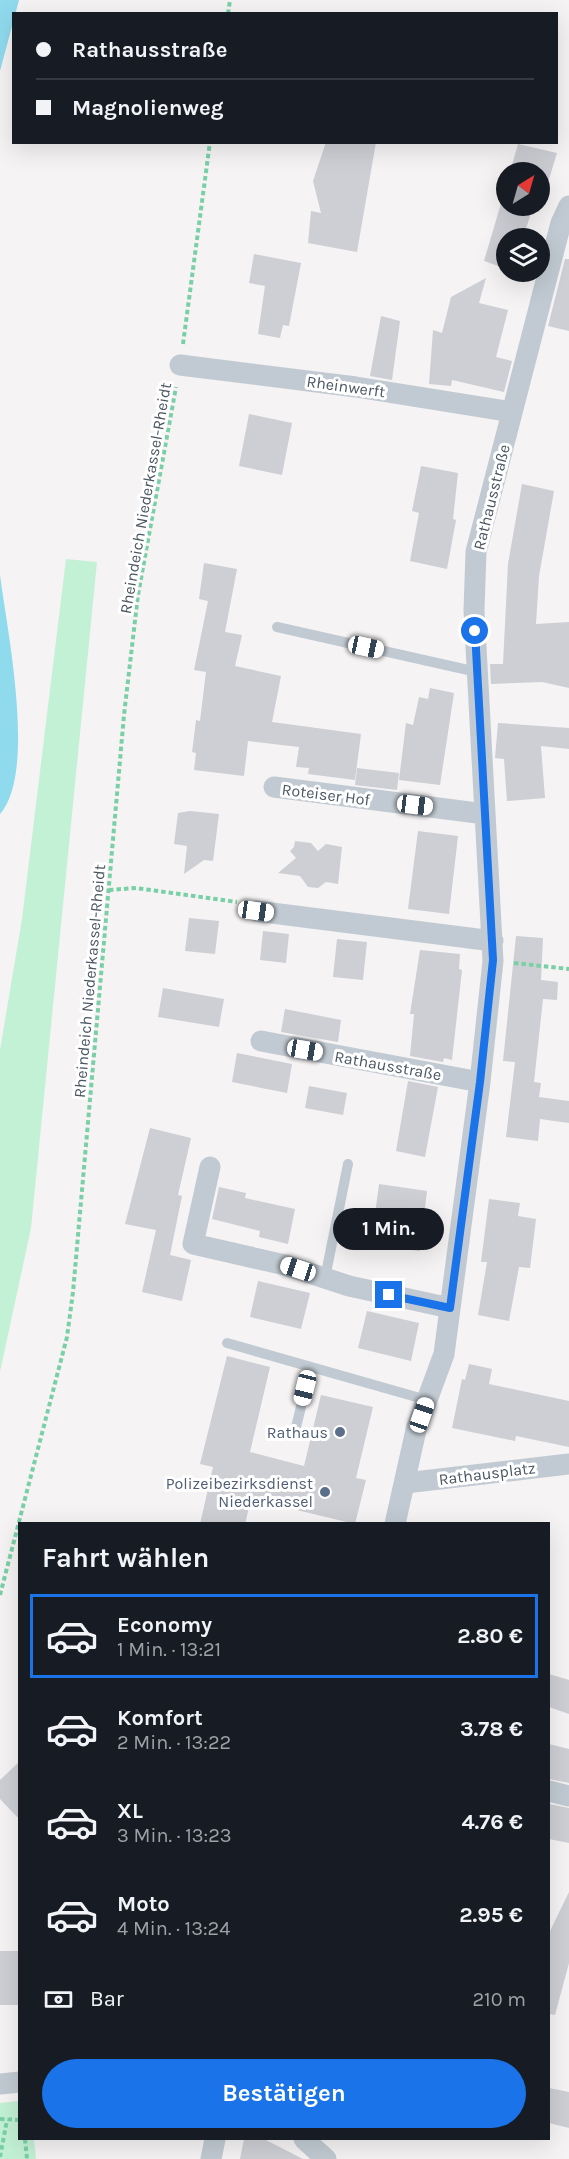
<!DOCTYPE html>
<html lang="de">
<meta charset="utf-8">
<style>
body{margin:0;font-family:Karla,sans-serif;background:#242831;color:#f1f3f6;height:100vh;display:flex;flex-direction:column;font-size:22px;white-space:nowrap}
*{box-sizing:border-box;margin:0}
p{font-size:20px;color:#9ea1a6}
.icon{flex:none;width:33px;height:33px;fill:none;stroke:currentColor;stroke-width:2;stroke-linecap:round;stroke-linejoin:round}
.map{position:relative;flex:1;overflow:hidden}
.sheet{position:absolute;left:18px;top:1522px;width:532px;height:618px;display:flex;flex-direction:column;background:#171b24;border-radius:0px;box-shadow:0 6px 24px #0002}
.sheet>*{flex:none}
.guide{position:absolute;left:12px;top:12px;width:546px;height:132px;border-radius:0px;box-shadow:0 6px 24px #0002;display:grid;align-content:center;height:132px;padding:0 24px;background:#171b24}
.needle{width:39px;rotate:37deg}
.controls{position:absolute;left:496px;top:162px;display:grid;gap:12px}
.controls a{display:grid;place-items:center;width:54px;height:54px;border-radius:50%;background:#171b24;box-shadow:0 6px 24px #0002;font-size:30px}
.end{position:absolute;width:27px;height:27px;margin:-14px;border:8px solid #1a73e8;background:#fff;box-shadow:0 0 0 3px #fff}
.from{border-radius:50%}
.bubble{position:absolute;height:42px;border-radius:21px;background:#171b24;box-shadow:0 6px 24px #0002;font-size:20px;font-weight:700;line-height:42px;text-align:center}
.car{position:absolute;width:18px;height:36px;margin:-18px -9px;border-radius:8px;box-shadow:0 0 4px 2px #0007;background:linear-gradient(#fff 24%,#345 0 40%,#fff 0 76%,#345 0 86%,#fff 0)}
.guide b{display:flex;align-items:center;gap:21px;height:57px;font-size:22px}
.guide b+b{border-top:2px solid #363941}
.guide i{width:15px;height:15px;background:#f1f3f6}
ul{padding:0;list-style:none}
li{display:flex;align-items:center;gap:18px;height:84px;margin:0 12px 9px;padding:0 12px;border:3px solid transparent;border-radius:0px}
li div{flex:1}
li b{display:block;font-size:22px}
li em{font-style:normal;font-weight:700}
li.selected{border-color:#1a73e8}
li>.icon{width:54px;height:54px;stroke-width:1.5}
h2{padding:0 24px;font-size:27px;line-height:72px}
.pay{display:flex;align-items:center;gap:15px;height:66px;padding:0 24px;font-size:22px}
.pay p{margin-inline-start:auto}
.action{display:flex;gap:12px;margin-top:auto;padding:12px 24px}
.action a{flex:1;height:69px;border-radius:36px;background:#1a73e8;color:#fff;font-size:24px;font-weight:700;line-height:69px;text-align:center}
.map>svg:first-child{display:block}
.green{fill:#c3f1d5}
.water{fill:#90daee}
.building{fill:#cdcfd5}
.lines{fill:none;stroke-linecap:round;stroke-linejoin:round}
.path{stroke:#7ad0a6;stroke-width:4;stroke-dasharray:4.5 3;stroke-linecap:butt}
.lane{stroke:#c1cad2;stroke-width:10}
.street{stroke:#c1cad2;stroke-width:21}
.route{stroke:#1a73e8;stroke-width:8}
.service-dot{fill:#5c6f8a;stroke:#fff;stroke-width:2}
.labels{text-anchor:middle;stroke-width:6;stroke-linejoin:round;paint-order:stroke}
.street-label{font-size:16px;fill:#4a5661;stroke:#fff}
.service-label{font-size:16px;fill:#4e5e75;stroke:#fff;text-anchor:end}
</style>
<div class="map">
<svg width="569" height="2159" viewBox="0 0 569 2159">
<rect width="100%" height="100%" fill="#f5f3f3"/>
<!-- green -->
<path class="green" d="M66 559 97 562 31 1228 0 1372V1050L22 919Z
M19 2101 20 2139H34L36 2159H0V2103Z"/>
<!-- water -->
<path class="water" d="M0 0H19L0 71Z
M0 575C7 630 37 772 0 814Z"/>
<!-- building -->
<path class="building" d="M326 142H376L357 252 308 243 311 211 321 213 313 181Z
M518 144 557 153 539 212 532 210 523 238H507V269L484 261 507 183V206H540V172H510Z
M254 254 301 263 289 326 283 325 280 338 258 334 265 286 249 283Z
M565 259H569V331L548 326Z
M486 278 479 303 508 310 496 357 512 361 504 392 452 380 451 386 429 384 433 330 442 333 451 297Z
M381 316 400 321 392 380 370 376Z
M249 414 292 423 282 475 239 466Z
M421 466 458 473 453 519 456 520 447 569 410 561 419 513 412 511Z
M522 484 554 491 539 576 536 624 569 622V688L542 682 491 684 490 664H503L508 564Z
M204 563 237 569 225 632 242 635 235 666 281 676 272 722 361 734 355 780 308 774 309 768 296 767 299 747 248 741 244 776 194 770 196 753 192 752 193 745 196 720 200 721 206 672 194 670 208 601 199 599Z
M430 688 454 693 440 785 399 780 406 723 413 725 419 697 428 699Z
M498 723 569 728V749L541 746 545 798 507 801 504 759 495 758Z
M357 768 399 773 397 790 355 785Z
M190 811 219 814 213 861 204 860 184 874 187 846 174 844 178 813Z
M418 831 458 836 449 914 408 909Z
M295 841 311 843 318 851 326 844 342 847 338 884 326 882 318 888 308 887 300 876 278 873 296 858 290 851 294 847Z
M189 918 219 921 215 954 185 951Z
M263 931 289 934 286 963 260 960Z
M516 936 543 938 541 980 558 982 557 1000 543 999 534 1082 541 1083 539 1097 569 1101V1123L540 1119 538 1141 506 1137 515 1062 503 1061Z
M337 939 367 942 363 980 333 977Z
M420 950 460 954 459 969 462 970 452 1060 444 1058 443 1062 410 1056 414 1014H410Z
M163 988 224 999 219 1027 158 1017Z
M285 1009 341 1020 338 1042 281 1032Z
M237 1053 292 1064 287 1093 232 1082Z
M408 1081 438 1087 425 1157 396 1151Z
M309 1086 347 1093 343 1115 305 1108Z
M150 1128 191 1138 178 1195 182 1196 170 1255 191 1260 182 1301 142 1292 156 1230 125 1224Z
M379 1184 427 1191 420 1251 371 1245Z
M219 1187 246 1193 245 1198 295 1209 288 1244 259 1237 260 1231 212 1219Z
M489 1199 520 1203 518 1216 536 1219 530 1268 519 1267 509 1321 478 1315 487 1262H481Z
M258 1281 310 1293 301 1329 250 1317Z
M367 1311 419 1323 411 1361 358 1348Z
M227 1356 270 1367 250 1452 304 1466 321 1395 373 1407 356 1478 366 1480 355 1524 251 1499 245 1524H200L213 1467 200 1464Z
M469 1364 492 1369 489 1384 569 1401V1447L516 1436 515 1441 452 1428 462 1379 465 1380Z
M549 1674 569 1680V1714L549 1707Z
M549 1744 569 1749V1783L549 1779Z
M20 1761V1820L0 1799V1780Z
M549 1804 569 1808V1843L549 1839Z
M569 1892V1963L555 2015 549 2014V1933Z
M0 1951H20V2005H0Z
M549 2088 569 2092V2128L549 2123Z
M244 2139H264L303 2159H240Z"/>
<g class="lines">
<!-- path -->
<path class="path" d="M228 14 230 0
M183 344 210 142
M109 890 136 888 237 902
M514 963 569 969
M0 1595 67 1337 73 1292 124 715 138 595 176 387
M0 2119 20 2120
M25 2139 27 2159
M0 2157 7 2120"/>
<!-- lane -->
<path class="lane" d="M277 627 477 672
M325 1278 348 1164
M227 1343 427 1400
M295 1431 311 1367"/>
<!-- street -->
<path class="street" d="M180 365 356 387 512 412
M274 787 485 814
M256 911 493 941
M261 1041 480 1082
M210 1167 193 1244 285 1265 349 1286 450 1308
M405 1483 569 1464
M395 1524 416 1430 444 1354 480 1082 493 961 474 610 476 552 561 223 569 206
M549 1791 569 1796
M0 2084 20 2082
M304 2139 326 2159
M211 2159 215 2139"/>
</g>
<g class="lines">
<!-- route -->
<path class="route" d="M389 1295 450 1308 480 1082 493 960 475 631"/>
</g>
<!-- markers -->
<g class="service-dot">
<circle cx="340" cy="1432" r="6"/>
<circle cx="325" cy="1492" r="6"/>
</g>
<g class="labels">
<!-- street labels -->
<g class="street-label">
<text transform="translate(346 386) rotate(8)" y="6">Rheinwerft</text>
<text transform="translate(491 497) rotate(-76)" y="6">Rathausstraße</text>
<text transform="translate(145 498) rotate(-80)" y="6">Rheindeich Niederkassel-Rheidt</text>
<text transform="translate(326 794) rotate(7)" y="6">Roteiser Hof</text>
<text transform="translate(89 981) rotate(-85)" y="6">Rheindeich Niederkassel-Rheidt</text>
<text transform="translate(388 1065) rotate(10)" y="6">Rathausstraße</text>
<text transform="translate(487 1473) rotate(-7)" y="6">Rathausplatz</text>
</g>
<!-- service labels -->
<g class="service-label">
<text x="328" y="1438">Rathaus</text>
<text x="313" y="1489">Polizeibezirksdienst<tspan x="313" dy="18">Niederkassel</tspan></text>
</g>
</g>
</svg>
<div class="controls">
<a><svg class="needle" viewBox="-14 -14 28 28"><path d="M0-13l5 13h-10z" fill="#e53935"/><path d="M0 13l5-13h-10z" fill="#9ea1a6"/></svg></a>
<a><svg class="icon" aria-label="layers" viewBox="0 0 24 24"><path d="M12 4l9 5-9 5-9-5zM3 14l9 5 9-5"/></svg></a>
</div>
<i class="end from" style="left:475px;top:631px"></i>
<i class="end" style="left:389px;top:1295px"></i>
<div class="bubble" style="left:333px;top:1208px;width:111px">1 Min.</div>
<i class="car" style="left:366px;top:647px;rotate:102deg"></i>
<i class="car" style="left:415px;top:805px;rotate:97deg"></i>
<i class="car" style="left:256px;top:911px;rotate:98deg"></i>
<i class="car" style="left:305px;top:1050px;rotate:100deg"></i>
<i class="car" style="left:298px;top:1269px;rotate:288deg"></i>
<i class="car" style="left:305px;top:1388px;rotate:194deg"></i>
<i class="car" style="left:422px;top:1415px;rotate:19deg"></i>
<div class="guide">
<b><i class="from"></i>Rathausstraße</b>
<b><i></i>Magnolienweg</b>
</div>
<section class="sheet">
<h2>Fahrt wählen</h2>
<ul>
<li class="selected"><svg class="icon" aria-label="car" viewBox="0 0 24 24"><path d="M5 17H2v-5l4-1 3-4h7l3 4 3 1v5h-3M9 17h6M6 11h13"/><circle cx="7" cy="17" r="2"/><circle cx="17" cy="17" r="2"/></svg><div><b>Economy</b><p>1 Min. · 13:21</p></div><em>2.80 €</em></li>
<li><svg class="icon" aria-label="car" viewBox="0 0 24 24"><path d="M5 17H2v-5l4-1 3-4h7l3 4 3 1v5h-3M9 17h6M6 11h13"/><circle cx="7" cy="17" r="2"/><circle cx="17" cy="17" r="2"/></svg><div><b>Komfort</b><p>2 Min. · 13:22</p></div><em>3.78 €</em></li>
<li><svg class="icon" aria-label="car" viewBox="0 0 24 24"><path d="M5 17H2v-5l4-1 3-4h7l3 4 3 1v5h-3M9 17h6M6 11h13"/><circle cx="7" cy="17" r="2"/><circle cx="17" cy="17" r="2"/></svg><div><b>XL</b><p>3 Min. · 13:23</p></div><em>4.76 €</em></li>
<li><svg class="icon" aria-label="car" viewBox="0 0 24 24"><path d="M5 17H2v-5l4-1 3-4h7l3 4 3 1v5h-3M9 17h6M6 11h13"/><circle cx="7" cy="17" r="2"/><circle cx="17" cy="17" r="2"/></svg><div><b>Moto</b><p>4 Min. · 13:24</p></div><em>2.95 €</em></li>
</ul>
<div class="pay"><svg class="icon" aria-label="cash" viewBox="0 0 24 24"><path d="M3 7h18v10H3z"/><circle cx="12" cy="12" r="2"/></svg>Bar<p>210 m</p></div>
<div class="action"><a>Bestätigen</a></div>
</section>
</div>
